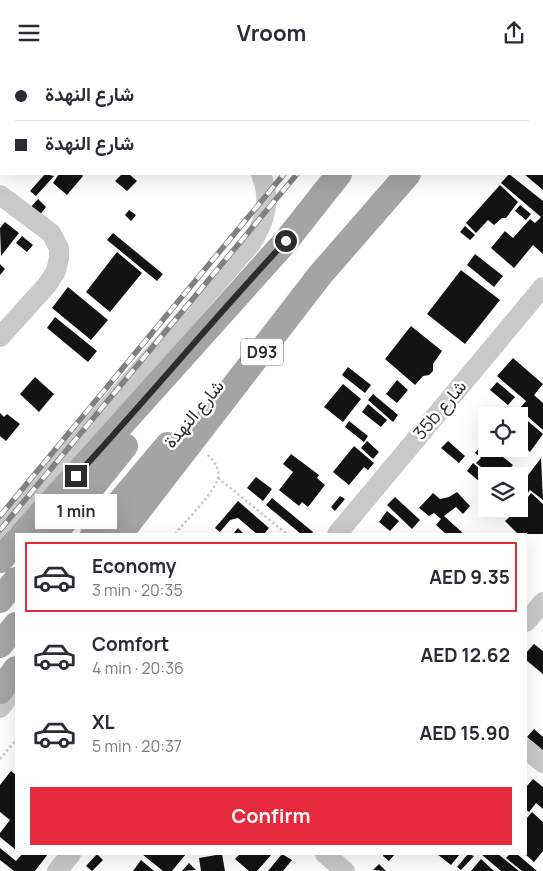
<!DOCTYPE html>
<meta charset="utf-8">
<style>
body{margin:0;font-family:Manrope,Vazirmatn,sans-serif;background:#f7f7f7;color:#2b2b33;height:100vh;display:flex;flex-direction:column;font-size:19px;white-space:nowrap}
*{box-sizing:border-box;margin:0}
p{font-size:16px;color:#7c7c81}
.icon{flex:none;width:28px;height:28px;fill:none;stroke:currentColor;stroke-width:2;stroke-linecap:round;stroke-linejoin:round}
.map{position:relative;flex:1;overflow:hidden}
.panel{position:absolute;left:15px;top:468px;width:512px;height:322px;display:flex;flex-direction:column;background:#fff;border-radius:0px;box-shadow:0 5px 20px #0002}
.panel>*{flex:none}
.guide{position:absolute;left:0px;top:0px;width:544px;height:110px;box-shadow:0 5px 20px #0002;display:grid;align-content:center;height:110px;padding:0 15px;background:#fff}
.tools{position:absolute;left:478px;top:342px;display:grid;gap:10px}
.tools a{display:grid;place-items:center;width:50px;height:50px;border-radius:0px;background:#fff;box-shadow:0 5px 20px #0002;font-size:25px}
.end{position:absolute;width:22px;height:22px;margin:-11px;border:6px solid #2c2c2c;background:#fff;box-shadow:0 0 0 2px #fff}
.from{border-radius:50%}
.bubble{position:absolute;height:35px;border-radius:0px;background:#fff;box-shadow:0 5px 20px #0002;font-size:16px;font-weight:700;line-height:35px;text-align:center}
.guide b{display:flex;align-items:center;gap:18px;height:48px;font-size:19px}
.guide b+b{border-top:1px solid #e1e1e2}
.guide i{width:12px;height:12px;background:#2b2b33}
ul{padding:9px 0 0;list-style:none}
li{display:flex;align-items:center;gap:15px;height:70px;margin:0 10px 8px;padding:0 5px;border:2px solid transparent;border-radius:0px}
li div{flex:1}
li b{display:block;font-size:19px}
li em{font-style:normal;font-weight:700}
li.on{border-color:#e7293d}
li>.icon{width:45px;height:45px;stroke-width:1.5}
.button{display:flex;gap:10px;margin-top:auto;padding:10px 15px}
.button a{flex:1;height:58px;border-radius:0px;background:#e7293d;color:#fff;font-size:20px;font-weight:700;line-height:58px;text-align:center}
header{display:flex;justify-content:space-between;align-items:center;height:65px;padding:0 15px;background:#fff;font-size:22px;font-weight:700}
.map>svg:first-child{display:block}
.building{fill:#131313}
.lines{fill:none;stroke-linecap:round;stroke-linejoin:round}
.path{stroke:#c9c9c9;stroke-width:2.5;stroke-dasharray:2.5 2.5;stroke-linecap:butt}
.minor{stroke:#c9c9c9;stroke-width:20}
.major{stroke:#a4a4a4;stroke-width:26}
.rail-casing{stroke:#818181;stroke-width:5.5}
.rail{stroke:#fff;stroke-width:4;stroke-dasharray:11;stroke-linecap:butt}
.route{stroke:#2c2c2c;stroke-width:6}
.labels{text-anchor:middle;stroke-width:5;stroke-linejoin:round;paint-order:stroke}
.shield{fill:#fff;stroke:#6b6b6b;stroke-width:1}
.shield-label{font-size:16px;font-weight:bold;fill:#2c2c2c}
.street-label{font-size:18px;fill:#2c2c2c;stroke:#fff}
</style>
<header><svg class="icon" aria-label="menu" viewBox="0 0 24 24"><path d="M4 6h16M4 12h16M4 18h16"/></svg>Vroom<svg class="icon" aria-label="share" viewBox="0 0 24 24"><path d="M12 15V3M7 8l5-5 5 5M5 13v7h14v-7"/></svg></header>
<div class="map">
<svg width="543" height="806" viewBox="0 0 543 806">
<rect width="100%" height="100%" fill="#fff"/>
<!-- building -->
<path class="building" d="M45 109 54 111 36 131 30 126Z
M59 109H81L83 111 67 130 53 118Z
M122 109H129L137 116 127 126 115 116Z
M509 109 543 136V189L533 180 514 203 491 183 505 166 513 173 530 154 535 158 541 152 501 118Z
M524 109H543V125Z
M500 120 518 137 506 153H502L494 160 488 155 476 168 466 158Z
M38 134 46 142 39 151 30 143Z
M520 140 531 149 526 155 515 146Z
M129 145 136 150 131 156 125 150Z
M5 157 19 168 1 191 0 163Z
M465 161 475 170 470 175 460 167Z
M113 168 163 209 157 216 107 175Z
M22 171 33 180 27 187 16 178Z
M117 187 142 208 110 247 86 227Z
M475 189 503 211 494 222 467 200Z
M0 199 5 204 0 210Z
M461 205 500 235 465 279 427 249Z
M68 222 108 255 91 275 52 243Z
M55 252 97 286 88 297 47 263Z
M411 261 442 286 433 299V306L429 310 423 311 415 320 385 294Z
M513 293 543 319 534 330 543 338V365L519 344 526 336 497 311Z
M348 302 371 320 365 328 342 310Z
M35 312 54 329 39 347 20 329Z
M397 315 408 325 397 338 386 329Z
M497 317 515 332 508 340 490 325Z
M343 319 361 334 343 357 324 342Z
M373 329 398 350 393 357 368 335Z
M368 339 387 355 381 362 362 347Z
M0 348 4 352 7 349 20 359 6 376 0 371Z
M522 351 543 369 530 387 519 377V354Z
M349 356 368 371 364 377 345 362Z
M367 376 379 387 373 394 361 383Z
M448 376 465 391 459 398 441 383Z
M485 376 486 384H493L513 400 504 411H492L476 398 481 393 475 388Z
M354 381 374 398 368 405 364 402 349 420 333 407Z
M291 389 319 410 317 413 325 420 308 442 302 437 299 441 279 425 293 407 283 399Z
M541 393 543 435 530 425 525 432 519 428V416L522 418Z
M473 398 488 411H486V422L467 406Z
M256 412 272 424 263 436 247 423Z
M457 427 470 441 463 449 456 442 444 451 464 469H446L436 460 441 454 434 448 429 451 419 443 433 428 440 434 449 432Z
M531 428 543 439V469H518L505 456 519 444Z
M340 431 345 434 335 446 331 442Z
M395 432 420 455 412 464 387 440Z
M272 433 313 467 312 469H301L266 440Z
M238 436 269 463 264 469H257L238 453 230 455 220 467 215 463Z
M493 444H505L501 449Z
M387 446 399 456 390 466 379 457Z
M238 463 244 469H233Z
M534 579 543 586V609L526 595V588Z
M534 664 543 672V686L527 672Z
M11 706 16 710V785L0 772V768L10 755 0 747V720Z
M533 714 543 722V744L536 738 529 747 526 745V722Z
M532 747 543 757V786L534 797 525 789 526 754Z
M0 783 16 796 22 789H48L35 806H14L0 795Z
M97 789 103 795 92 806 86 801Z
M142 789H186L172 806H163Z
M222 789 225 806H201L199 793Z
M240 789H272L257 806H249L235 794Z
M282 789 292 795 283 806H268Z
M384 789H395L389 796 383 791Z
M437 789H460L451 800Z
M468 789 474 791 461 805 457 802Z
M481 789H498L519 806H501Z
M510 789H517L537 806H522L506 793Z
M481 794 494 806H471Z
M141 795 154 806H133Z
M189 798 196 805 182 806Z
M379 799 386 806 373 805Z"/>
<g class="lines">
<!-- path -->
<path class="path" d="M175 0 177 1
M245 1 246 0
M218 413 287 469
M175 469C186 455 214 429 218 413 220 403 214 396 207 389
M0 694 16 675"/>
<!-- minor -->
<path class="minor" d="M147 0 149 1
M25 1 26 0
M0 30 1 29
M0 130 51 168 59 183V193L56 206 47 220 0 272
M0 465 250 180C265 157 272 136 261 109
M337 469 543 222
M526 557 543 537
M0 643 16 623
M526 684 543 698
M325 789 345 806
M57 806 71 789"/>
<!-- major -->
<path class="major" d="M424 1 425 0
M501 1 502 0
M23 469 286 176 339 109
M54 469 125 381
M93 469 168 380
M120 469 320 210 408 109
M0 495 16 477
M0 535 16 515
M0 580 16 560
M0 626 16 604"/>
<defs>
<path id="rail" d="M374 1 375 0
M387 1 388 0
M0 451 284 109
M0 465 297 109"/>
</defs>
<!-- rail casing -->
<use href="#rail" class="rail-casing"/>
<!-- rail -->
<use href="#rail" class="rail"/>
</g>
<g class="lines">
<!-- route -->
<path class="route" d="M76 411C147 334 214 253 286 176"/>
</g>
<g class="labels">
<!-- shield labels -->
<rect class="shield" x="241" y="273.5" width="42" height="27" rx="4"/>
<g class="shield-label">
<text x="262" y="293">D93</text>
</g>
<!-- street labels -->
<g class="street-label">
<text transform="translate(440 345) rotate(-50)" y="6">35b شارع</text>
<text transform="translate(194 349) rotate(-50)" y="6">شارع النهدة</text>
</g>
</g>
</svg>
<div class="tools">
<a><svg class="icon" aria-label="locate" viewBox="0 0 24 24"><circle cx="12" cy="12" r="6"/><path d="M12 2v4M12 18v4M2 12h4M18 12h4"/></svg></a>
<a><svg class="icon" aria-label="layers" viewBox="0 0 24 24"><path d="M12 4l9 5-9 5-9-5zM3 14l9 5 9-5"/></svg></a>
</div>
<i class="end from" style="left:286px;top:176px"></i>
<i class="end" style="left:76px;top:411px"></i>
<div class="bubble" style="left:35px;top:429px;width:82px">1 min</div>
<div class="guide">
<b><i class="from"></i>شارع النهدة</b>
<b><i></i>شارع النهدة</b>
</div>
<section class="panel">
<ul>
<li class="on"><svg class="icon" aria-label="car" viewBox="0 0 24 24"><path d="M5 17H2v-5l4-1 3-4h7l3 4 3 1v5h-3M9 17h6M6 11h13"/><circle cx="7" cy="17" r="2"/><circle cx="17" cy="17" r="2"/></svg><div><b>Economy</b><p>3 min · 20:35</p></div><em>AED 9.35</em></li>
<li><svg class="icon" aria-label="car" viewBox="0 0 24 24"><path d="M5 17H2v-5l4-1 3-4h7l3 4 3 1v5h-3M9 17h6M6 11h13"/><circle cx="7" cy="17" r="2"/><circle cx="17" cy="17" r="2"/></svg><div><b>Comfort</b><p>4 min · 20:36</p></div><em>AED 12.62</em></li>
<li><svg class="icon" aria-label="car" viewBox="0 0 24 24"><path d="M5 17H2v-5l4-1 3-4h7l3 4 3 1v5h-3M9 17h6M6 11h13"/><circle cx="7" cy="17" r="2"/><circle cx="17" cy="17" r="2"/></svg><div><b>XL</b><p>5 min · 20:37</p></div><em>AED 15.90</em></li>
</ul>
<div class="button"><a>Confirm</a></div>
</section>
</div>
